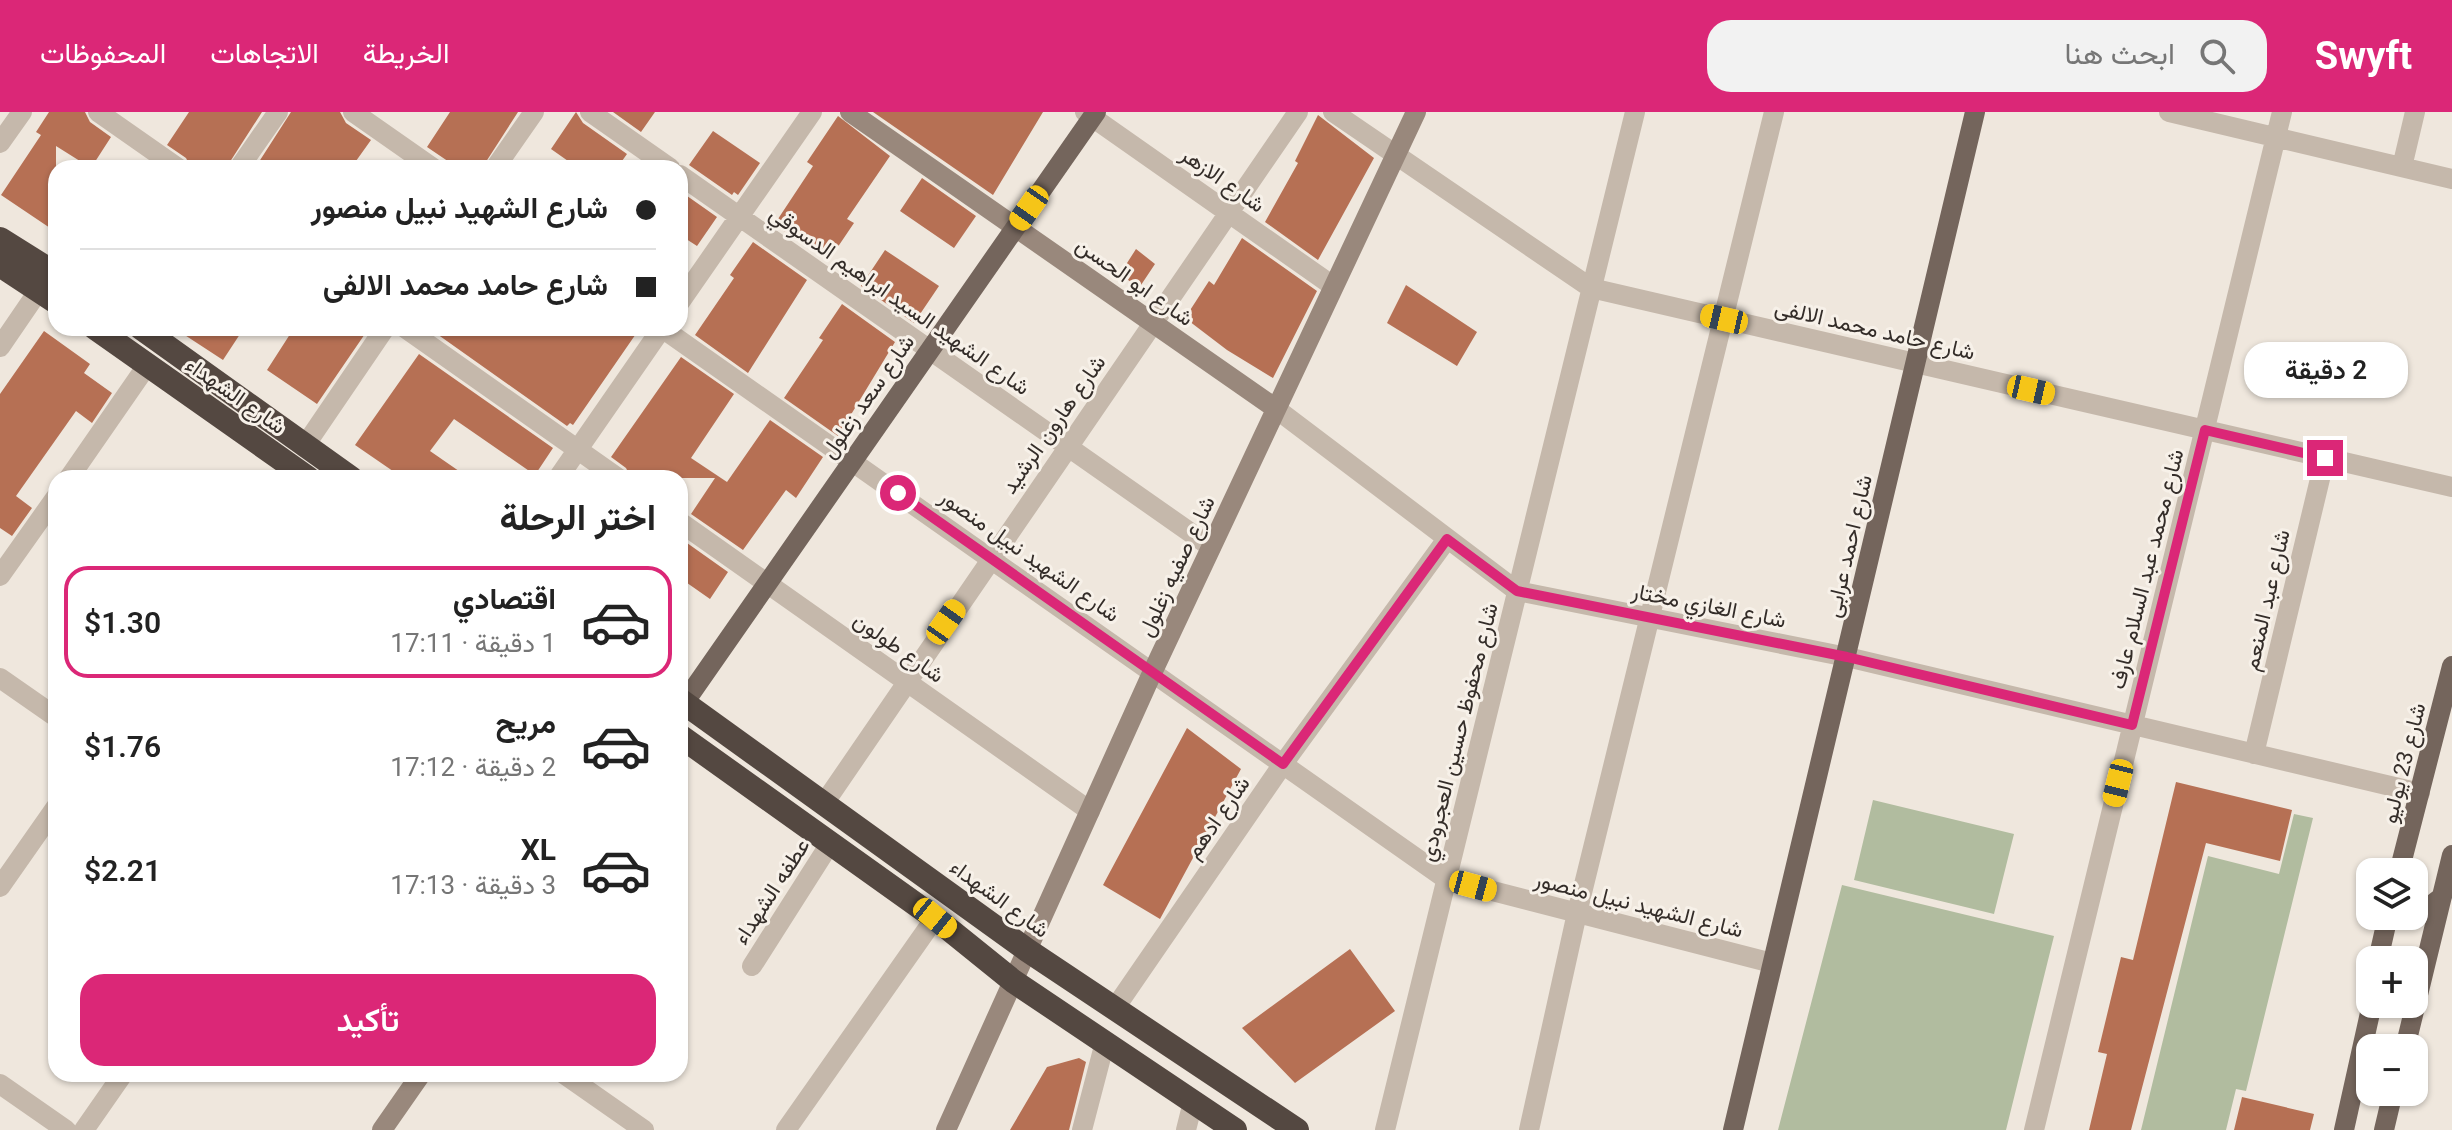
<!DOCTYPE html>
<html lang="ar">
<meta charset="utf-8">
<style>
body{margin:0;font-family:Roboto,Vazirmatn,sans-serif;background:#f2f2f2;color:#222;direction:rtl;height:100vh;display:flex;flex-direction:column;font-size:30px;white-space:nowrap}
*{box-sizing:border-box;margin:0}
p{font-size:26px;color:#767676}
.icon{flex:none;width:44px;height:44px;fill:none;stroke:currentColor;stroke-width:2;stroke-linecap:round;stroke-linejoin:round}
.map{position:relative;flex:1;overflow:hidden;direction:ltr}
.details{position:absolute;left:48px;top:358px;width:640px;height:612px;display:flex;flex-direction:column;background:#fff;border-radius:24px;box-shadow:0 2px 6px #0004;direction:rtl}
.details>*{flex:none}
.top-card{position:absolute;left:48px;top:48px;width:640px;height:176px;border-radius:24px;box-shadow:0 2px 6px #0004;direction:rtl;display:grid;align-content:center;height:176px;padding:0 32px;background:#fff}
.tools{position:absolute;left:2356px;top:746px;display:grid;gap:16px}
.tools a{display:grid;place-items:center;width:72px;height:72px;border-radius:16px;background:#fff;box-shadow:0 2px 6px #0004;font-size:40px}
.end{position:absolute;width:36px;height:36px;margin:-18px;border:10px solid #db2777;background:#fff;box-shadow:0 0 0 4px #fff}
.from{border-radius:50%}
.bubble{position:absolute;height:56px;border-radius:24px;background:#fff;box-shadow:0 2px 6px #0004;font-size:26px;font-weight:600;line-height:56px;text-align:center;direction:rtl}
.car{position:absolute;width:24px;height:48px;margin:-24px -12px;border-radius:10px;box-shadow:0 0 6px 2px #0007;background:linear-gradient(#f5c518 24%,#345 0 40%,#f5c518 0 76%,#345 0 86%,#f5c518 0)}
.top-card b{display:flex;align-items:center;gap:28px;height:76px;font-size:30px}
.top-card b+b{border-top:2px solid #e0e0e0}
.top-card i{width:20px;height:20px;background:#222}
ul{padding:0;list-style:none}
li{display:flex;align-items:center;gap:24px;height:112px;margin:0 16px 12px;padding:0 16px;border:4px solid transparent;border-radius:24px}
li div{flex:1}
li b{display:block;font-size:30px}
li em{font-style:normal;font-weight:600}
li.on{border-color:#db2777}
li>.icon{width:72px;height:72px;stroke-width:1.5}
h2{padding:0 32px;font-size:36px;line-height:96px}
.action{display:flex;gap:16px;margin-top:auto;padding:16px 32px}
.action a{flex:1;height:92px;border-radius:24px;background:#db2777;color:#fff;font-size:32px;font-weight:600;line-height:92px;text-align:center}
header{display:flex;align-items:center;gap:48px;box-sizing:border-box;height:112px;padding:0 40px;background:#db2777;color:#fff}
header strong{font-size:38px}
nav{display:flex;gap:44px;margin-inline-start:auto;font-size:28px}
.search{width:560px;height:72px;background:#f2f2f2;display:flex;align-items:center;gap:20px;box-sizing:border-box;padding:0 28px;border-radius:24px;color:#767676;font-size:30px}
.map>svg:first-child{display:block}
.green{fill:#b1bc9f}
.building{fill:#b67054}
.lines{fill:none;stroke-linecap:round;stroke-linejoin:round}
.street{stroke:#c5b8ab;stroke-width:20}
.secondary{stroke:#99887c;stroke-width:20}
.primary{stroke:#74655c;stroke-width:20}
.highway{stroke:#544841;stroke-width:24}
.route{stroke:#db2777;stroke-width:10}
.labels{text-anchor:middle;stroke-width:6;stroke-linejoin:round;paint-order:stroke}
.street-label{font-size:22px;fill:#342d29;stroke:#f7f1e9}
</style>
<header>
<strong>Swyft</strong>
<div class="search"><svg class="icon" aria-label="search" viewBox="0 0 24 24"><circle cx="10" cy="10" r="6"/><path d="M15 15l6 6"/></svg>ابحث هنا</div>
<nav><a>الخريطة</a><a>الاتجاهات</a><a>المحفوظات</a></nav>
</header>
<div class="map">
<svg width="2452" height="1018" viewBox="0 0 2452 1018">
<rect width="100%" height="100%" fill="#efe7dd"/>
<!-- green -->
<path class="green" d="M1873 688 2014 722 1994 802 1854 768Z
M2294 702 2313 706 2246 979 2236 977 2226 1018H2141L2208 744 2279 762Z
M1842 773 2054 824 2006 1018H1778Z"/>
<!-- building -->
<path class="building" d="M49 0H85L90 10 111 25 91 56 56 34V120L1 83 41 23 36 20Z
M189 0H262L226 56H191L186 46 167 33Z
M291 0H340L346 11 371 28 351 56H255Z
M450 0H518L482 56H458L427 35Z
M576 0 583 11 627 42 617 56H578L551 37Z
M613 0H655L641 20Z
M873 0H1043L993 83Z
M1318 3 1374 46 1318 148 1265 110 1298 51 1295 49Z
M838 4 890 44 847 107 854 111 829 148 774 113 813 54 807 50Z
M713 19 760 51 738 83 734 80 732 83 689 53Z
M922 66 976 104 954 136 900 99Z
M680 79 717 105 697 134 680 123Z
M1242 126 1317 179 1273 266 1227 238 1185 206 1209 169 1214 173Z
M753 130 807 168 748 261 695 223 734 166 730 163Z
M1136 137 1155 152 1139 176 1120 162Z
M885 138 939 174 914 211 861 174Z
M1406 173 1477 220 1457 254 1387 211Z
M842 192 895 230 838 324 784 286 823 228 819 226Z
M174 216H244L223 248Z
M294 216H369L317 292 267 258Z
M441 216H640L573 313 570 311 567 314 437 222Z
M44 219 90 252 84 261 112 281 92 311 76 299 16 384 32 396 12 424 0 416V282Z
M419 242 553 336 535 363 454 307 430 339 469 366H403L355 333Z
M681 245 734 282 691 346 727 370 770 308 823 345 796 386 786 378 743 438 691 402 715 366H631L626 356 611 345Z
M680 426 728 460 710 487 680 466Z
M1187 616 1241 657 1160 807 1103 773Z
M2176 670 2292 698 2280 749 2206 731 2131 1018H2089L2107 942 2098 940 2121 845 2133 848Z
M1350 837 1395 899 1295 971 1242 916Z
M1079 946 1086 950 1069 1018H1010L1047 955Z
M2242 985 2314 1002 2310 1018H2234Z"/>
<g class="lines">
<!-- street -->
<path class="street" d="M98 0 178 56
M353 0 433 56
M590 0 670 56
M1085 0 1333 174
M1333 0 1591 176 2452 375
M2169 0 2452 67
M0 31 22 0
M2402 55 2415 0
M239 56 278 0
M495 56 534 0
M680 63 1211 435
M680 190 812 0
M405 216 618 366
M662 216 1446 767 1772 851
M0 235 39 178
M1275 296 1517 479 1847 545 2420 681
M304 335 385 216
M69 366 148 252
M558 366 662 216
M680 410 1090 699
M0 464 56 385
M0 566 56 605
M2254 642 2325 346
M823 693 1298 0
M0 775 56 695
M752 854 831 730
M1115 896 1283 652 1447 427
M564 962 644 1018
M0 972 66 1018
M84 1018 123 962
M786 1018 935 806
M1082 1018 1105 930
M1186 1018 1193 990
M1385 1018 1635 0
M1529 1018 1577 801 1774 0
M2034 1018 2282 0"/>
<!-- secondary -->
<path class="secondary" d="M850 0 1275 296
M382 1018 421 962
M946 1018 1153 559 1416 0"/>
<!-- primary -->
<path class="primary" d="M684 591 1096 0
M2399 760 2452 554
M2414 794 2429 795 2442 785
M2378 848 2388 804
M2405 936 2452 743
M1733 1018 1975 0
M2344 1018 2372 892
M2384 1018 2393 980"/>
<!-- highway -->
<path class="highway" d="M0 127 56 162
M0 153 56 190
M95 216 308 366
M141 216 351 366
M680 588 1027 838 1297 1018
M680 624 935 806 1013 869 1235 1018"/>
</g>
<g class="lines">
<!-- route -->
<path class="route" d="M898 381 1283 652 1447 427 1517 479 1847 545 2132 613 2205 318 2325 346"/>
</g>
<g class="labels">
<!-- street labels -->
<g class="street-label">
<text transform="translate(1223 67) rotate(35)" y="8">شارع الازهر</text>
<text transform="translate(1135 169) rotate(35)" y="8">شارع ابو الحسن</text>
<text transform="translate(900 188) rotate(35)" y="8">شارع الشهيد السيد ابراهيم الدسوقي</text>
<text transform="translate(1875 217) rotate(13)" y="8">شارع حامد محمد الالفى</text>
<text transform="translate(236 283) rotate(35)" y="8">شارع الشهداء</text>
<text transform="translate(867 284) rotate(-55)" y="8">شارع سعد زغلول</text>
<text transform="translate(1053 312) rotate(-55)" y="8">شارع هارون الرشيد</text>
<text transform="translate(1848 434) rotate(-77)" y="8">شارع احمد عرابى</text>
<text transform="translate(1030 443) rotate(35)" y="8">شارع الشهيد نبيل منصور</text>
<text transform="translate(1176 454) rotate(-65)" y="8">شارع صفيه زغلول</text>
<text transform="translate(2146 457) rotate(-76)" y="8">شارع محمد عبد السلام عارف</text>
<text transform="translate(2266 488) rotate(-77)" y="8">شارع عبد المنعم</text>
<text transform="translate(1709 493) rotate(11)" y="8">شارع الغازي مختار</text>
<text transform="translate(899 535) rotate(35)" y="8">شارع طولون</text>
<text transform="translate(1458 620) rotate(-76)" y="8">شارع محفوظ حسين العجرودي</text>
<text transform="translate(2403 651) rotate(-76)" y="8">شارع 23 يوليو</text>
<text transform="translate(1217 705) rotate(-55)" y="8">شارع ادهم</text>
<text transform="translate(771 779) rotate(-57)" y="8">عطفه الشهداء</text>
<text transform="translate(1000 786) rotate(36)" y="8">شارع الشهداء</text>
<text transform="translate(1639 792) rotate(14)" y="8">شارع الشهيد نبيل منصور</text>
</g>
</g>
</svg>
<div class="tools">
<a><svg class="icon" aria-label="layers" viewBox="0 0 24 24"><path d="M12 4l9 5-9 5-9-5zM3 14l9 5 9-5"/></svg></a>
<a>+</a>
<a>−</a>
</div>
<i class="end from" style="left:898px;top:381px"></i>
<i class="end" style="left:2325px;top:346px"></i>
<div class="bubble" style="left:2244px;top:230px;width:164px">2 دقيقة</div>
<i class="car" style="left:1029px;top:96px;rotate:215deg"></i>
<i class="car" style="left:1724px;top:207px;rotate:283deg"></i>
<i class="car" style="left:2031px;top:278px;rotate:103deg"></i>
<i class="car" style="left:946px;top:510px;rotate:35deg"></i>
<i class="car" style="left:2118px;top:671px;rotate:194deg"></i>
<i class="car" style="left:1473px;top:774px;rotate:105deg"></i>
<i class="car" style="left:935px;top:806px;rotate:129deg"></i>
<div class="top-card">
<b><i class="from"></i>شارع الشهيد نبيل منصور</b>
<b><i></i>شارع حامد محمد الالفى</b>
</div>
<section class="details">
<h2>اختر الرحلة</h2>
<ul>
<li class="on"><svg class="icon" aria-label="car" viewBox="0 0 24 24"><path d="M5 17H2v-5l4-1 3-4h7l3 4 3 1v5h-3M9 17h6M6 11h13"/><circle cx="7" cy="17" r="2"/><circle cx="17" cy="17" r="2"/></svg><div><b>اقتصادي</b><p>1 دقيقة · 17:11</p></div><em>$1.30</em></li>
<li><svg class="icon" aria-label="car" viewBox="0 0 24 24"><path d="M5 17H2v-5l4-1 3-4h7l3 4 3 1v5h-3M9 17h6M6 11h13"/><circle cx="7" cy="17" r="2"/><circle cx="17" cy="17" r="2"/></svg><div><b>مريح</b><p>2 دقيقة · 17:12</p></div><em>$1.76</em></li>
<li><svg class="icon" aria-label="car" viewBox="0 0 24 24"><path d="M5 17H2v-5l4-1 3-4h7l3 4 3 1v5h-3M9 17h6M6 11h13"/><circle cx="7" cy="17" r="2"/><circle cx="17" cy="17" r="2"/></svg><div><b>XL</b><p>3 دقيقة · 17:13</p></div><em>$2.21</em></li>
</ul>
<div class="action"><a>تأكيد</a></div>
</section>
</div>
